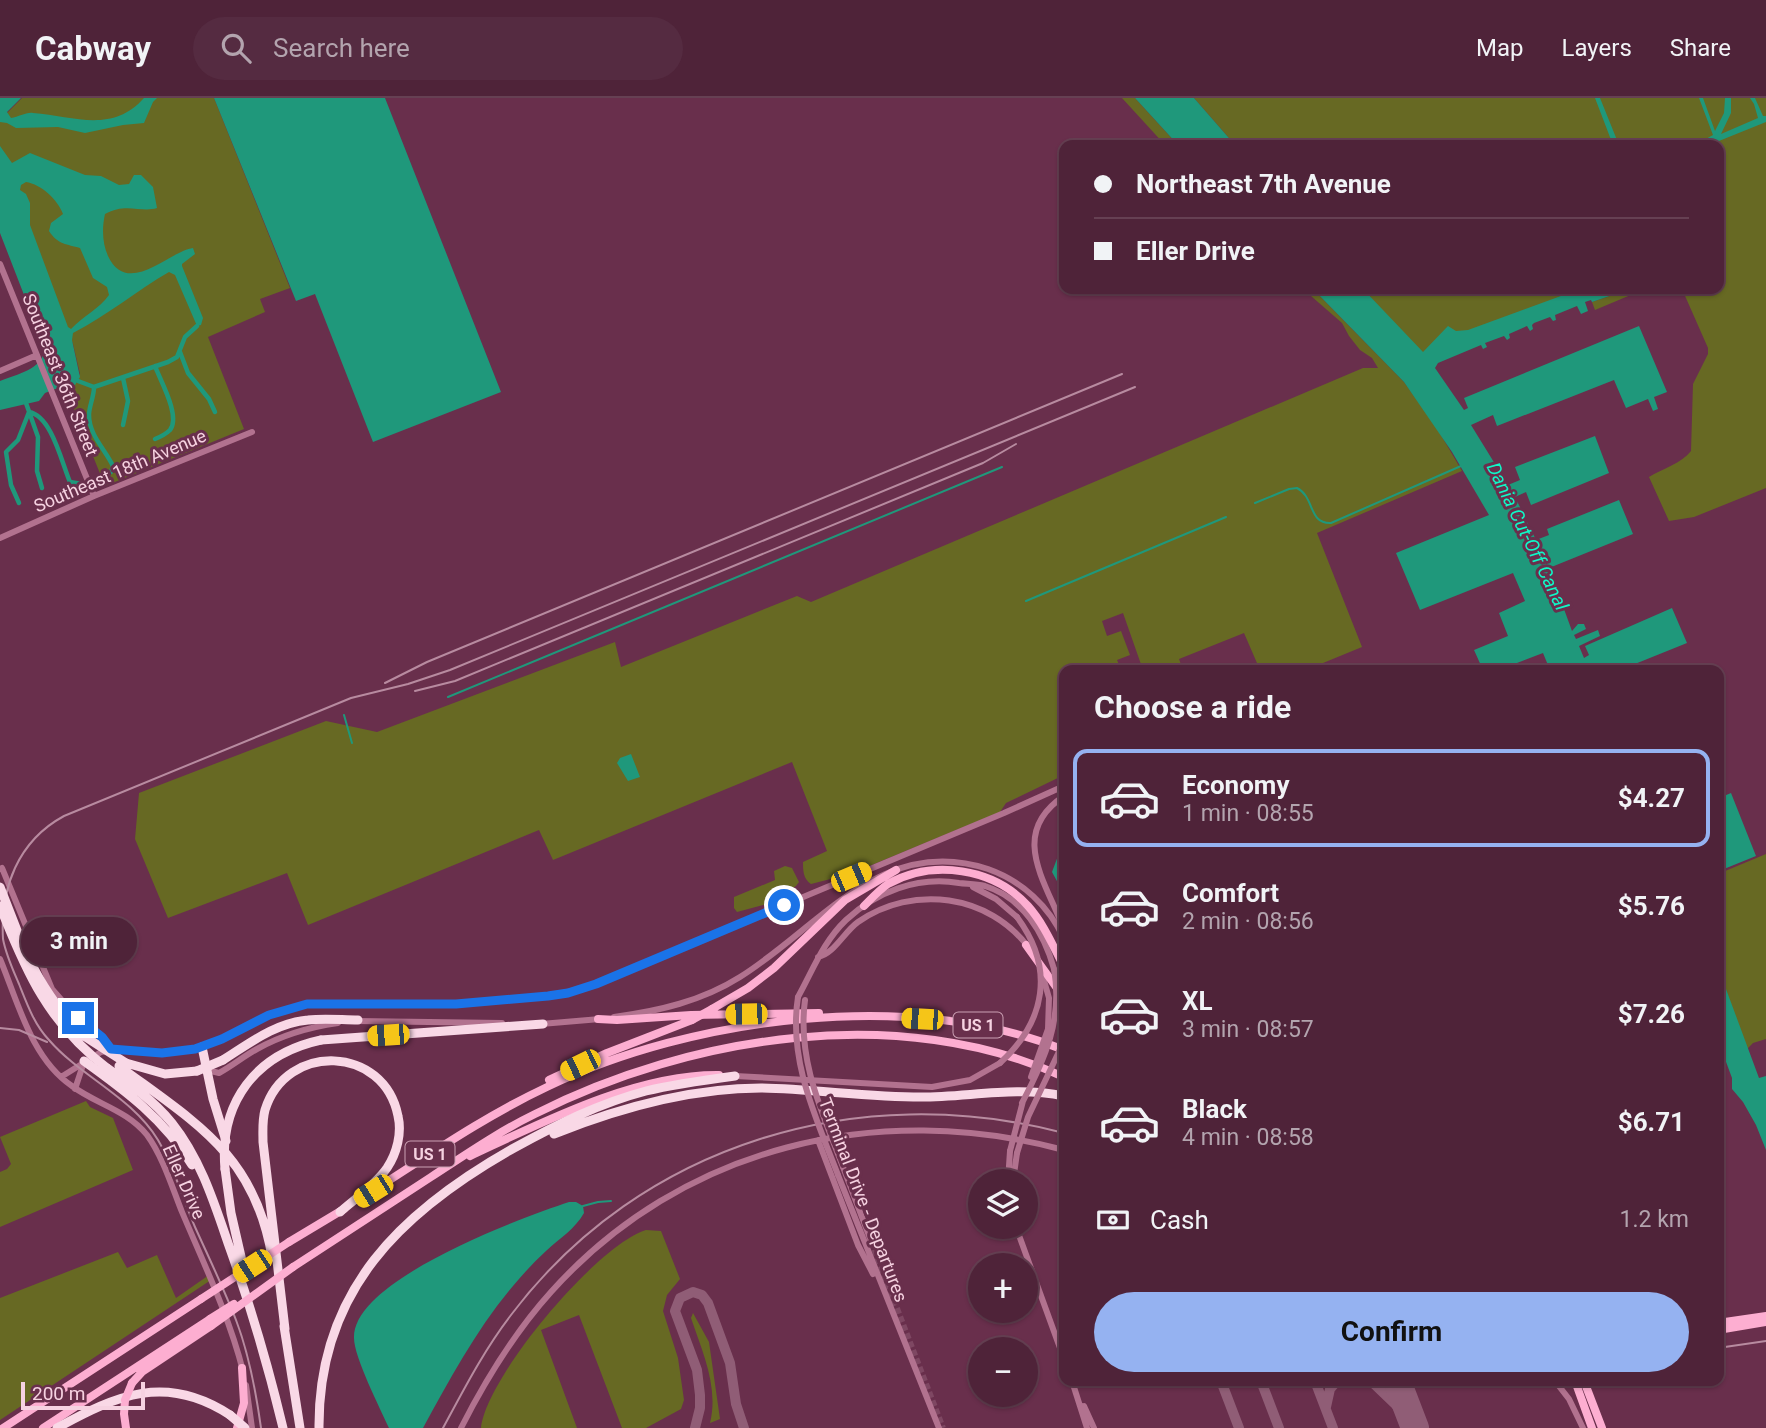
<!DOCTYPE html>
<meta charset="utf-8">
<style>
body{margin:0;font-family:Roboto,sans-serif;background:#552b41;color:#f1f3f6;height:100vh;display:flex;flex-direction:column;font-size:26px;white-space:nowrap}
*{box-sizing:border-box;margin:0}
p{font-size:23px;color:#b3a4ae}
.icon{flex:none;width:38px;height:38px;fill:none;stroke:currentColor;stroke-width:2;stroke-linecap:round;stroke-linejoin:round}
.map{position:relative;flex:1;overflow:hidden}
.side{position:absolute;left:1059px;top:567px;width:665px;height:721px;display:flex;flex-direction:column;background:#4f2339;border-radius:14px;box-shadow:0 2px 5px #0004,0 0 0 2px #664053}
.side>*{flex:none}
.guide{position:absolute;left:1059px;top:42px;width:665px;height:154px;border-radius:14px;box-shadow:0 2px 5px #0004,0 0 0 2px #664053;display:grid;align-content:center;height:154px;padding:0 35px;background:#4f2339}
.tools{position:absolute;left:968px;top:1071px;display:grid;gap:14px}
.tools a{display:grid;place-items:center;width:70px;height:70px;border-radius:50%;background:#4f2339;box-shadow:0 2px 5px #0004,0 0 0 2px #664053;font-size:35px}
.scale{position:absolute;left:21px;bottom:18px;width:124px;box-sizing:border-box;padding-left:7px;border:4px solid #f6d2e1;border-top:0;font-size:19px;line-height:24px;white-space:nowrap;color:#f6d2e1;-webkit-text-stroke:5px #692f4c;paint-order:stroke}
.end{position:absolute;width:32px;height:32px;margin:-16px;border:9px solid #1a73e8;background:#fff;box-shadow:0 0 0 4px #fff}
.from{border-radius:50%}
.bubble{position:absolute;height:49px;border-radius:24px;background:#4f2339;box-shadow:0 2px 5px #0004,0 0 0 2px #664053;font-size:23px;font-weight:700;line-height:49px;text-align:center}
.car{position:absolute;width:21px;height:42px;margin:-21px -10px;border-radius:9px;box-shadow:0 0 5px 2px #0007;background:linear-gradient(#f5c518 24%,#345 0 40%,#f5c518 0 76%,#345 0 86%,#f5c518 0)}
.guide b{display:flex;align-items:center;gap:24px;height:66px;font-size:26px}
.guide b+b{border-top:2px solid #664053}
.guide i{width:18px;height:18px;background:#f1f3f6}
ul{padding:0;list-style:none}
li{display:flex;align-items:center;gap:21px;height:98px;margin:0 14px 10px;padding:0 21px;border:4px solid transparent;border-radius:14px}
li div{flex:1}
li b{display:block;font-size:26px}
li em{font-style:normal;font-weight:700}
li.current{border-color:#95b2f1}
li>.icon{width:63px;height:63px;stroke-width:1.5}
h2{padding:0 35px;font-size:32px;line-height:84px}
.pay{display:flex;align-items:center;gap:18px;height:77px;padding:0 35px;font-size:26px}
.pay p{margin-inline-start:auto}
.button{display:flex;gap:14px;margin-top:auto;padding:14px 35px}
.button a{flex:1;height:80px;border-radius:42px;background:#95b2f1;color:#111;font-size:28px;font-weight:700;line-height:80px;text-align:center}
header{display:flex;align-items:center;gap:42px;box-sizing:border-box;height:98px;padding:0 35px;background:#4f2339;border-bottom:2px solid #664053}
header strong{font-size:33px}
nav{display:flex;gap:38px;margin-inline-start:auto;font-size:24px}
.search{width:490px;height:63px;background:#552b41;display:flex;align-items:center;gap:18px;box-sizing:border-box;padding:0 24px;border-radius:38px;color:#b3a4ae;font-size:26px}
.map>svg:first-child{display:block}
.green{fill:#676923}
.water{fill:#1f987b;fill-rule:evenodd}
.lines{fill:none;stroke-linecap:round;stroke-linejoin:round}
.stream{stroke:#1f987b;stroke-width:2}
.canal{stroke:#1f987b;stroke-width:4.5}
.taxiway{stroke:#905d76;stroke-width:10}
.runway{stroke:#905d76;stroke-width:28}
.minor-tunnel{stroke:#7e4762;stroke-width:6;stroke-dasharray:6 3;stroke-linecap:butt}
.minor{stroke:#b2728f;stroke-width:6}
.major{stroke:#fdaed1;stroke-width:8}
.highway{stroke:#f9d8e6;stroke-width:9}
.rail{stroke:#b88ba0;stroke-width:2}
.minor-bridge{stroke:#b2728f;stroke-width:6}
.major-bridge{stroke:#fdaed1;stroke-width:8}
.highway-bridge{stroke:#f9d8e6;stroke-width:9}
.route{stroke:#1a73e8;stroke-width:9}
.labels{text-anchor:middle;stroke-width:6;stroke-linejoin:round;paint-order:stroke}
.shield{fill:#692f4c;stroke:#cca1b4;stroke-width:2}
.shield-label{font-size:16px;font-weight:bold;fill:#f6d2e1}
.street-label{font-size:18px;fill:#f6d2e1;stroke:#692f4c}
.water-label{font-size:19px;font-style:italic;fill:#0ff8c7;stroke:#692f4c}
</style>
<header>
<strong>Cabway</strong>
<div class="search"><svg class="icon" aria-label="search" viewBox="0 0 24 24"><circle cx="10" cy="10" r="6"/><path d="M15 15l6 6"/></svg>Search here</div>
<nav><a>Map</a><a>Layers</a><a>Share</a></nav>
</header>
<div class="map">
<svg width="1766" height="1330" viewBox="0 0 1766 1330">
<rect width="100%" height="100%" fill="#692f4c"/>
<!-- green -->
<path class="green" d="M22 0H214L290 190 260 201 265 214 208 239 244 331 105 388 66 291 80 276 73 246 0 59V22Z
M1122 0H1135L1178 47H1165Z
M1194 0H1766V390L1694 419 1669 423 1649 379C1662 371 1682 365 1691 353L1693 286 1708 256V250L1682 191H1718V47H1235Z
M1303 191H1313L1404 284 1435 327 1462 373 1317 435 1362 549 1306 572H1260L1244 535 1179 561 1183 572H1143L1123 515 1102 523 1107 538 1121 533 1130 557 1117 562 1121 571 1134 567 1136 572H1064V677L1006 705 1000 714 850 776 811 786C803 781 803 772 803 764L827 753 792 664 553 762 539 732 308 827 287 775 168 820 135 741 139 695 326 623 377 634 615 544 621 569 797 498 811 504 1363 270H1378L1372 260 1360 252 1349 238 1342 225Z
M1363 191H1596L1425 260Z
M1630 191H1645L1595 212 1592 204Z
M1766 756V941L1753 945 1747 951 1719 872 1718 776Z
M785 768 792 770 799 784 796 788 767 806 737 814 734 810V799L775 782 774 773Z
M86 1003 90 1009 113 1020 133 1072 0 1129V1074L7 1071 11 1066 0 1039Z
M646 1132 661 1133 680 1181 667 1197 663 1213 678 1260 684 1302 681 1311 646 1330H622L579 1217 541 1232 577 1330H481C486 1279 597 1147 646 1132Z
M118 1154 127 1170 157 1157 176 1200 209 1177 211 1182 0 1322V1200Z
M693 1215 709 1244 720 1321 710 1325C719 1289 702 1253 691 1220Z"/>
<!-- water -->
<path class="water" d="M0 0H21L7 14 11 20C19 19 26 14 33 15 74 18 112 36 144 0H157L153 4 144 25 123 27 85 35 58 29 16 30 7 25 0 24Z
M214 0H385L501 294 373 344 315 196 296 203Z
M1135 0H1194L1235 47H1178Z
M1595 0H1600L1619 47H1613Z
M1699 0H1703L1715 33 1724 15 1725 0H1731V15L1721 36 1758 20 1754 6 1750 0H1755L1763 18H1766V24L1709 47H1695L1713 37Z
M0 48 12 65 30 55 85 77 101 78 119 87 129 86 134 77H141L153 89 157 110C141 115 126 104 105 116 102 129 102 145 108 158 128 200 169 153 193 150L195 156 182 166V168L203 220 201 227 197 228 175 177 169 174C136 193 108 217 73 235L72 242 80 279 75 287 68 286 45 295 39 303 0 312V283C17 276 42 272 45 251L0 135ZM26 84C41 86 58 102 63 116L51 125 49 133C58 147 67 146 80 150L93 180 107 189 109 197C99 211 83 218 71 231L68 229 30 127V105L26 96 20 92 21 87Z
M1313 191H1363L1423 254 1448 228 1456 233 1468 232 1580 191H1630L1592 204 1591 202 1585 204 1588 213 1581 216 1577 208 1555 217 1556 222 1553 223 1550 219 1534 225 1532 227 1533 231 1530 233 1527 228 1509 236 1510 240 1507 242 1504 238 1485 245 1487 249 1483 251 1481 247 1438 265 1435 270 1464 312 1468 310 1464 300 1639 228 1667 294 1654 299 1658 311 1653 313 1648 301 1626 310 1614 282 1497 328 1493 317 1471 327 1508 387 1520 382 1515 369 1595 338 1609 375 1531 407 1526 394 1515 399 1536 442 1549 437 1547 431 1619 402 1633 436 1549 470 1572 533 1578 526H1584L1586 531 1574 537 1576 541 1598 532 1600 538 1579 548 1584 560 1589 557 1585 548 1672 510 1687 545 1620 572H1550L1543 555 1499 572H1483L1474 552 1508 538 1499 515 1525 503 1513 475 1420 512 1396 455 1489 417 1452 354 1404 284Z
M631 656 640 679 628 683 617 665 620 660Z
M1731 695 1756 758 1719 773V700Z
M1064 742V796L1052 774Z
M1719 872 1759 980 1766 978V1052L1756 1027 1743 1004 1732 991V980L1719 945Z
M569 1104H576L583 1108 584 1115C575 1131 560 1140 546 1153 534 1164 523 1176 513 1188 476 1232 450 1281 423 1330H389C380 1310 354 1259 354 1240 352 1182 521 1120 569 1104Z"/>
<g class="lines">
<!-- stream -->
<path class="stream" d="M1255 405 1289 391 1297 390C1315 399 1308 426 1331 425L1461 368
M1026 503 1226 419
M448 599 1002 369
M344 617 352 645
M583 1108 598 1104 611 1103"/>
<!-- canal -->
<path class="canal" d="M180 254 188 275 209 301 215 314
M155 268C160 282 181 318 170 332 166 336 160 339 155 341
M123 280 128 303 123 327
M78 283 94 289 168 264 177 259 185 239 197 228
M94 289C94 299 89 308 89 317 89 337 105 351 113 368L111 374 103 378
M26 305 38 339 37 373 42 390
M19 405 11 387 6 354 18 342 29 314C52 318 62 366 70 384L82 386"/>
<!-- taxiway -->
<path class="taxiway" d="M1221 1283 1239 1330
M1261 1283 1279 1330
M1315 1283 1333 1330
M1371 1283 1396 1307 1412 1330
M1326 1309 1330 1291 1337 1283
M695 1330 700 1310V1297L697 1272 675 1213 680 1200 693 1194 702 1197 708 1205 730 1265 736 1306 744 1330"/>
<!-- runway -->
<path class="runway" d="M1397 1283 1415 1330"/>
<!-- minor-tunnel -->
<path class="minor-tunnel" d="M871 1143 943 1330"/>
<!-- minor -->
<path class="minor" d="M0 166 94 398
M0 273 37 257
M0 440 94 398 252 334
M1064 698C1007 736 1047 785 1064 832
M0 771 2 770 52 891 73 915 102 939 111 951
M973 789 996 801 1017 819
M818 859C834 856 844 834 858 824 913 786 989 796 1029 850
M0 861C18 904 31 960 72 988 96 1006 127 1012 147 1037 163 1059 172 1089 182 1114 204 1166 229 1218 243 1273
M1041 872 1049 900 1048 931
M798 899C813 872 823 844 846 822 876 794 917 778 959 785 967 786 976 786 985 788 1023 800 1044 835 1054 871
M614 919C659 913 702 903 740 879 819 830 881 736 988 771 1022 783 1049 808 1064 841
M356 923 502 925
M541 926 600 921
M207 972 219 975C232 968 244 958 257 951 282 937 310 929 338 925
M735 978 932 989 970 982 1000 965
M61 979 101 954 119 951 162 955 195 951 222 941 269 917 307 906H456L548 898 583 891 1004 715 1064 688
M75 991 84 964
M818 1042 858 1147 873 1176
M843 1069 871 1143
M838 1077 939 1330
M1008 1083 1010 1053
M1013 1083 1017 1055
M1016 1129 1064 1261
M1072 1283 1087 1330
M1555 1283 1569 1301 1583 1330
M246 1287 252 1330
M1084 1308 1094 1330
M461 1330C486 1281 514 1235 551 1194 682 1048 878 1002 1064 1052"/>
<!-- major -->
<path class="major" d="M864 808C871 801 879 792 888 786 933 761 994 770 1028 808 1044 826 1053 848 1064 869
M1026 847 1064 900
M712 911 748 890 774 870 845 802 896 772
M598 921 617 922 691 917 819 915
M549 982 607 955 692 922
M470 1058C543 1024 636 976 719 977
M360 1101C422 1062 481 1020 547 989 691 919 914 890 1064 952
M289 1144 344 1111
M293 1169C339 1139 385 1109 431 1079 465 1057 498 1034 535 1016 691 937 901 904 1064 979
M1718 1225 1766 1218
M1718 1232 1766 1224
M1575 1283 1592 1330
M1584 1283 1602 1330
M132 1285 142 1274 211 1228
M125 1302 124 1316 126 1330
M3 1330 201 1201
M43 1330 210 1221
M237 1330 244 1305 242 1270"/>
<!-- highway -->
<path class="highway" d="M23 848C38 882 57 912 84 938
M321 942 543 926
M202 949 213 1001 226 1043
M223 962C250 945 275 925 308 922 325 920 342 922 358 922
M84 963C126 993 165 1022 192 1067
M126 965 165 976 197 973
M119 968C196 1025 255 1057 272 1159
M107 970C130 986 153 1002 172 1025 200 1060 214 1104 228 1145 250 1206 268 1267 283 1330
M554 1036C619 1010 690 990 761 990 814 991 867 999 921 999 969 999 1016 988 1064 998
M225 1071 231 1115 245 1176
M284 1228 300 1330
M285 1231 263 1044C263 1034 262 1023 265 1012 286 944 384 947 398 1018 402 1035 397 1055 387 1070 375 1087 356 1100 340 1114
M57 1330C117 1297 166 1275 230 1317
M319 1330C318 1192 402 1113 514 1050 556 1027 600 1005 646 993 675 986 705 982 735 978"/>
<!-- rail -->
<path class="rail" d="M385 585 427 564 1122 276
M415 593 455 583 983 365 1016 346
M0 930 19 932 47 944
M1718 1250 1766 1243
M261 1330C256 1294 249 1256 236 1222 224 1191 209 1160 195 1129 183 1101 174 1069 158 1042 132 999 81 979 49 942 34 926 27 906 19 886 13 872 6 857 3 841 0 790 18 743 64 718L351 600 408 586 450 572 1135 289
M443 1330C464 1291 484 1252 511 1217 641 1045 859 981 1064 1035"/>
<!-- minor-bridge -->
<path class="minor-bridge" d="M798 899C788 962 816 1020 838 1077
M805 902C797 962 822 1014 843 1069
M1000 965C1046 923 1055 870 1017 819
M1031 979 1048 931
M1022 1005C1045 961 1063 921 1054 871
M1010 1053 1023 1003
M1017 1055 1028 1019 1064 943"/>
<!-- major-bridge -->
<path class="major-bridge" d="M692 922 712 911
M201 1201 289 1144
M210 1221 234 1206
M211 1228 293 1169
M125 1302 132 1285"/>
<!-- highway-bridge -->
<path class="highway-bridge" d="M0 789 23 848
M0 808C26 874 49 926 107 970
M84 938 126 965
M197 973 223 962
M225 1071C219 1004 256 956 321 942
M230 1317 245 1330"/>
</g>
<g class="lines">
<!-- route -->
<path class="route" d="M78 920 102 939 111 951 162 955 195 951 222 941 269 917 307 906H456L548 898 568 895 596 886 784 807"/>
</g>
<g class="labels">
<!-- shield labels -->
<g class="shield">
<rect x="953.5" y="914.5" width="49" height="25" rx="5"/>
<rect x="405.5" y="1043.5" width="49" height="25" rx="5"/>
</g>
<g class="shield-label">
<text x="978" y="933">US 1</text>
<text x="430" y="1062">US 1</text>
</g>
<!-- street labels -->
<g class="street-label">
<text transform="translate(60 277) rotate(68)" y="6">Southeast 36th Street</text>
<text transform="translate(120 373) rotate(-23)" y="6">Southeast 18th Avenue</text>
<text transform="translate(184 1084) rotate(66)" y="6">Eller Drive</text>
<text transform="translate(863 1102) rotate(69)" y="6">Terminal Drive - Departures</text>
</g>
<!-- water labels -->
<g class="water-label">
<text transform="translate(1528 438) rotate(64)" y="7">Dania Cut-Off Canal</text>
</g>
</g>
</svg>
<div class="tools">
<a><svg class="icon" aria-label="layers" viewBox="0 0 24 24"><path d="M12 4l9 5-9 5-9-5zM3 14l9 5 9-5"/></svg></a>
<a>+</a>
<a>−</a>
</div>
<div class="scale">200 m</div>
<i class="end from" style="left:784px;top:807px"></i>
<i class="end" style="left:78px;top:920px"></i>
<div class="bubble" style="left:21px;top:819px;width:116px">3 min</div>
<i class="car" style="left:851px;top:779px;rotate:67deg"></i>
<i class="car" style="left:746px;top:916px;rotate:269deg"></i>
<i class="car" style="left:922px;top:921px;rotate:273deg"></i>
<i class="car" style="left:388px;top:937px;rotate:266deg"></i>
<i class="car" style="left:580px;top:967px;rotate:244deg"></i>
<i class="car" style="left:373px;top:1093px;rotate:238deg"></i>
<i class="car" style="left:252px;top:1168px;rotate:237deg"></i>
<div class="guide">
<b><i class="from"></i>Northeast 7th Avenue</b>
<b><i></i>Eller Drive</b>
</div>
<section class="side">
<h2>Choose a ride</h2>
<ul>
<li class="current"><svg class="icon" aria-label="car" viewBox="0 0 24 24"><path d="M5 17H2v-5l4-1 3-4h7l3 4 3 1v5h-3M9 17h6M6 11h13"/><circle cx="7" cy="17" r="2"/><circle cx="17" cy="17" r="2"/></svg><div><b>Economy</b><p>1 min · 08:55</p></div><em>$4.27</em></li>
<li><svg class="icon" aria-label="car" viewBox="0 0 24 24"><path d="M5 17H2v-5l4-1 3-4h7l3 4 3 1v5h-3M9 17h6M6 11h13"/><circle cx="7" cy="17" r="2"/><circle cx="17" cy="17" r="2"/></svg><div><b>Comfort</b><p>2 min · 08:56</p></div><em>$5.76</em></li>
<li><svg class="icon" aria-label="car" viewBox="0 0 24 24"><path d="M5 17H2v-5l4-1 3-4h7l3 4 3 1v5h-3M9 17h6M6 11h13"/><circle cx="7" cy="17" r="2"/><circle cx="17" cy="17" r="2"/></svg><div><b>XL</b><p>3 min · 08:57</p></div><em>$7.26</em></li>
<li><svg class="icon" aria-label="car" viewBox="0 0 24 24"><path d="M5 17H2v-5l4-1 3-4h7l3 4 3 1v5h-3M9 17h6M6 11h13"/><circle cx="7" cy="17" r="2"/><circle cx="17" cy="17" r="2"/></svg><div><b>Black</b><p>4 min · 08:58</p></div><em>$6.71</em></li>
</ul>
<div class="pay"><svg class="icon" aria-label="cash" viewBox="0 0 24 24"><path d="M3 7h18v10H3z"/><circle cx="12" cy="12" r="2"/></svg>Cash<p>1.2 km</p></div>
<div class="button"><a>Confirm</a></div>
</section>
</div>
